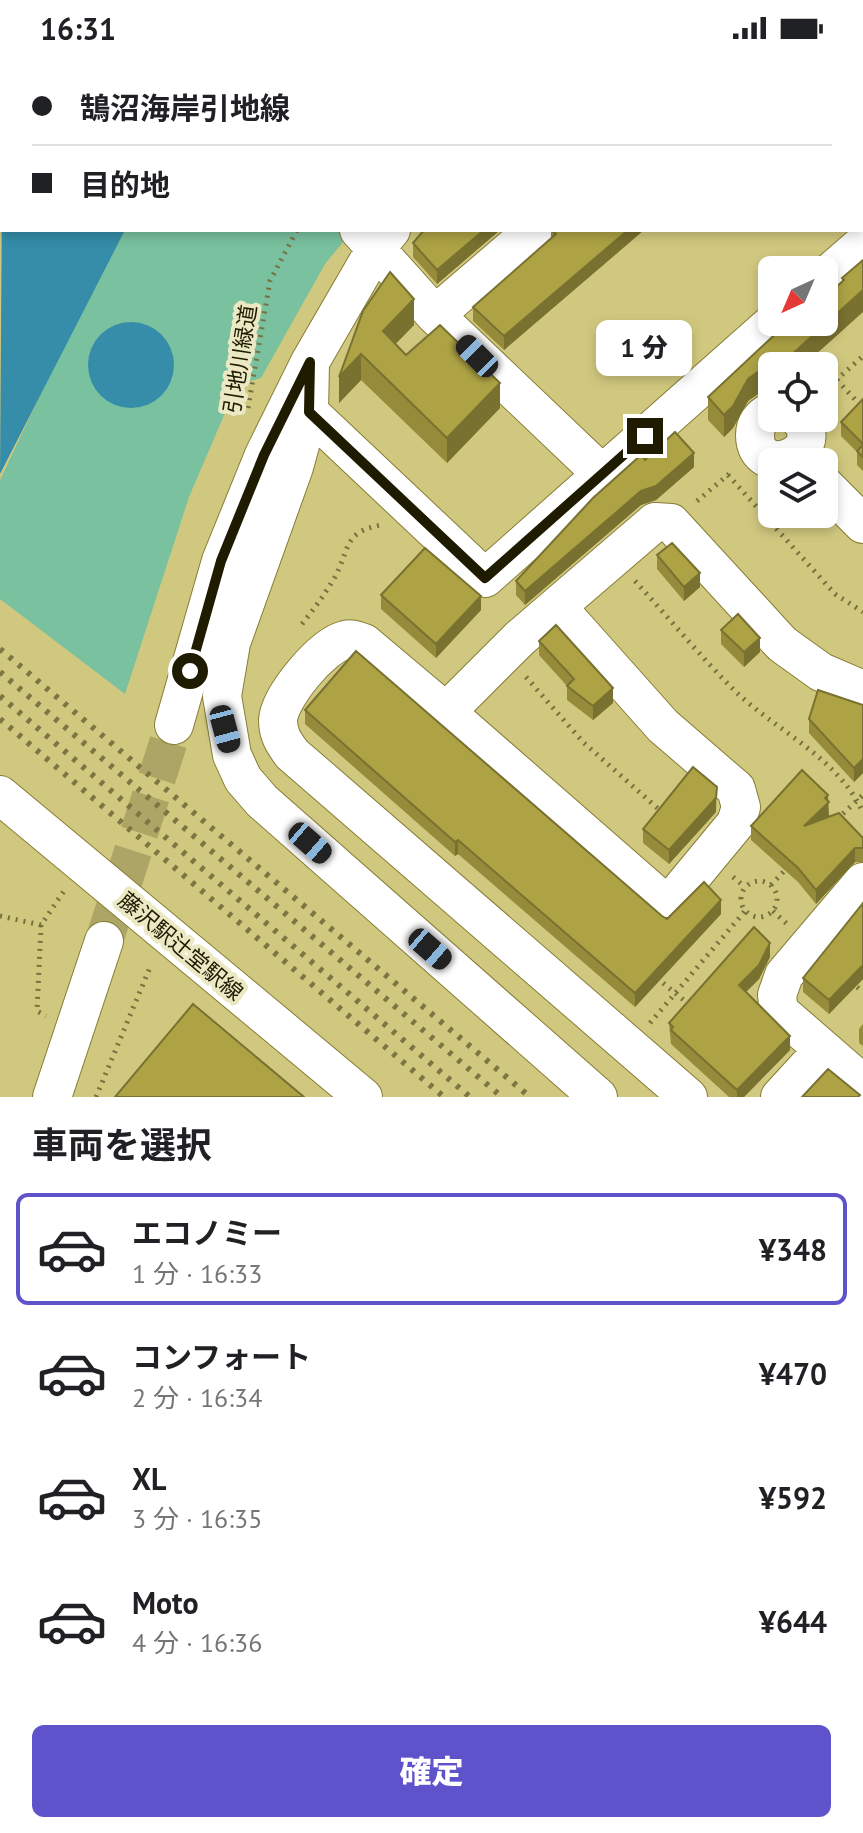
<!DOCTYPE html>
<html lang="ja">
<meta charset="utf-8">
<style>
body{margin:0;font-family:"PT Sans","Noto Sans JP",sans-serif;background:#f2f2f2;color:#202124;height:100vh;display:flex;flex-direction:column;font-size:30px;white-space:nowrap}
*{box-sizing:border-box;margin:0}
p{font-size:26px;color:#757577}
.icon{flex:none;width:44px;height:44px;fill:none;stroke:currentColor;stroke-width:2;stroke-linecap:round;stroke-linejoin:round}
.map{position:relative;height:1041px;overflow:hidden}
.side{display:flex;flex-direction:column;background:#fff;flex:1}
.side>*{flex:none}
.top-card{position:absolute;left:0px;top:0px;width:864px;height:176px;box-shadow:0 4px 12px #0003;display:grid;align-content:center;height:176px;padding:0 32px;background:#fff}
.needle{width:52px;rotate:224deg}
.buttons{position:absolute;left:758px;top:200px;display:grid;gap:16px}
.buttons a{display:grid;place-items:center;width:80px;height:80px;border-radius:12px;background:#fff;box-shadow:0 4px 12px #0003;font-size:40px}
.end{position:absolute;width:36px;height:36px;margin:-18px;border:10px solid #1f1b00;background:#fff;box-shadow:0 0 0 4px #fff}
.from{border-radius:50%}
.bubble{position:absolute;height:56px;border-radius:12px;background:#fff;box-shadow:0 4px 12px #0003;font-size:26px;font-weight:800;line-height:56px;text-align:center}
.car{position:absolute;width:24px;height:48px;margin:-24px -12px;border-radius:10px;box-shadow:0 0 6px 2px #0007;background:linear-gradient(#222 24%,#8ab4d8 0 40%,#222 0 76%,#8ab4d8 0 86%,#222 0)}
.top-card b{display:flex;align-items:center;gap:28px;height:76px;font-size:30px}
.top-card b+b{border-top:2px solid #e0e0e0}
.top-card i{width:20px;height:20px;background:#202124}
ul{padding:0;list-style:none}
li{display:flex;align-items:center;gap:24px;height:112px;margin:0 16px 12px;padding:0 16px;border:4px solid transparent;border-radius:12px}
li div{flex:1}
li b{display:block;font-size:30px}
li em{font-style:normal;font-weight:800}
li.active{border-color:#5f53cb}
li>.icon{width:72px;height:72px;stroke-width:1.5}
h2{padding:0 32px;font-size:36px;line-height:96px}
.cta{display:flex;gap:16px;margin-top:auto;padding:16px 32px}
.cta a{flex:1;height:92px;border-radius:12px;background:#5f53cb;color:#fff;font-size:32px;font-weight:800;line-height:92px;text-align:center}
.status{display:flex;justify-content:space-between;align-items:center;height:56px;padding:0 40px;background:#fff;direction:ltr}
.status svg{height:22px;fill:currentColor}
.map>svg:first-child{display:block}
.green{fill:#79c19f}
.water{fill:#358da9}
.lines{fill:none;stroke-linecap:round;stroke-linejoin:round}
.minor-tunnel{stroke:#ada566;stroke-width:38;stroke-dasharray:38 19;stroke-linecap:butt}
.minor-casing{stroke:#867d34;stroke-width:40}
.path{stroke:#78713f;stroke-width:5;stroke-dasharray:2 6;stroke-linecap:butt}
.minor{stroke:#fff;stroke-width:38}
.rail{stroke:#7d7643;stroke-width:6;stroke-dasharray:4 8;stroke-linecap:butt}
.wall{fill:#958b3a}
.shaded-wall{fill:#797130}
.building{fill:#ada244;stroke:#797130;stroke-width:2}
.route{stroke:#1f1b00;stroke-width:10}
.labels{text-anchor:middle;stroke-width:8;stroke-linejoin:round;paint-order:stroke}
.street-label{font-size:22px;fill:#1f1b00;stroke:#ebe8c4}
</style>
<div class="status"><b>16:31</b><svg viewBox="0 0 49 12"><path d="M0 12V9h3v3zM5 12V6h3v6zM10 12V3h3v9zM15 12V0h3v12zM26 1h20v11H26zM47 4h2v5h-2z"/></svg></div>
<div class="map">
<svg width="863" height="1041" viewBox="0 0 863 1041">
<rect width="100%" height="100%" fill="#d1c87f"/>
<!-- green -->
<path class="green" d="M125 174H353L325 208 261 322 237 329 189 441 125 638 0 543V424L105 202Z"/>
<!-- water -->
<path class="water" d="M2 133V174H125L0 418Z
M88 309a43 43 0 1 1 86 0a43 43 0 1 1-86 0Z"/>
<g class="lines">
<!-- minor-tunnel -->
<path class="minor-tunnel" d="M104 885 174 669"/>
<defs>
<path id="minor" d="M217 0 218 2
M748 0 750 2
M25 2 26 0
M542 2 544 0
M0 36 2 33
M862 110 863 111
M359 174 435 259 602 418
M824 222 863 188
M435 259 534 174
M310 306 309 356 294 411 231 587 222 640 232 699 243 723 262 745 598 1041
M772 355C762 360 755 367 755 379 755 426 830 399 799 362
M309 356 485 522 774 266
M824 429 863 468
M446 656 659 842H674L736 767 741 751 736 733 663 670 557 551
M174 669 221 505 264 399 310 306 376 192 391 174
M0 739 363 1041
M863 826 784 919 777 939 779 955 863 1028
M52 1041 104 885
M688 1041 292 698C284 687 278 679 278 664 280 640 322 590 345 584 351 582 357 585 364 587L446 656 520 582 655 466 671 467 782 588 821 616 863 634
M780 1041 823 994"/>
</defs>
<!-- minor casing -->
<use href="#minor" class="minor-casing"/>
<!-- path -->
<path class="path" d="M459 2 461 0
M837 324 863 352
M824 335 863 300
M248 352 270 225 297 174
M728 419 835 538 863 556
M697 445 729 418
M635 525C668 561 700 600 735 635 775 674 840 703 863 757
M302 568C314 553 325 538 335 521 350 493 343 476 381 469
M526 621 583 686 664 758
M837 763 863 739
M733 821 745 831
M741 843a18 18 0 1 1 36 0a18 18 0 1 1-36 0Z
M771 829 787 812
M773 855 787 868
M0 860 41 869 64 835
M41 869 37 955 46 960
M657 922 692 951
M851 926 863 936
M650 967 745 855
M96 1041 151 909"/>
<!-- minor -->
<use href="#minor" class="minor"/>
<!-- rail -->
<path class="rail" d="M0 593 530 1041
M0 616 502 1041
M0 640 470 1041
M0 663 444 1041"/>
</g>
<!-- wall -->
<path class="wall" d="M777 0H863V85L862 2H779Z
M424 174H500L437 228 413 201V187Z
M551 174H644L504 294 473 265V251L551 182Z
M863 204 772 310V335H762L748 345 733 372 724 381 708 364V341L842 226V222Z
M363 255 414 269 395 288 406 299 500 352 447 407 361 324 339 347Z
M863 343V415L857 409V396L841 380V366Z
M645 404 694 411 656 444 641 449 525 549 516 539V525Z
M657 499 700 531 684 545 657 513Z
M381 539 481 554 436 602 381 553Z
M721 574 760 596 744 611 721 588Z
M539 585 613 647 593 664 567 644V630L539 599Z
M863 649V717L854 726 809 677V663Z
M305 654 662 860 667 863 721 858 635 951 458 798 455 800 305 668Z
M717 731 716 756 669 808 643 787V773Z
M828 745V760L863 782V806H855L816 848 798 826 751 784V770Z
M863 847V923L829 958 803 936V922Z
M770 901 759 923 746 936 790 994 744 1041H729L671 988 669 967Z
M863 968V990L859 987V973Z"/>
<!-- shaded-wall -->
<path class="shaded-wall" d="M607 0H677L669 2H607Z
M484 174H500L437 228V214Z
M628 174H644L504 294V280Z
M863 234V256L803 310H779Z
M414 243V269L383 301V275Z
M361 298V324L339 347V321Z
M762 313V335L748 345 733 372 724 381V359L748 323Z
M500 327V352L447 407V382Z
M694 397V411L656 444 641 449 525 549V535L641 435Z
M700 517V531L684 545V531Z
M481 540V554L436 602V588Z
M760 582V596L744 611V596Z
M613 632V647L593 664V650Z
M863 703V717L854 726V712Z
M828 739 829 760 804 770 825 742Z
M716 742V756L669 808V794Z
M458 784V798L455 800V786Z
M855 792V806L816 848V834Z
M721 844V858L635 951V937Z
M770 887V901L759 923 739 943V929Z
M863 909V923L829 958V944Z
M790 980V994L744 1041H737V1034Z"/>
<!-- building -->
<path class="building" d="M802 0H863V63L862 2H804Z
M424 174H484L437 214 413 187Z
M552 174H628L504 280 473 251 556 178Z
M863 204V234L779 310H772V312L762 313 748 323 733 350 724 359 708 341 785 269 788 272 796 266H824V242L844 224 842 222Z
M390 216 414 243 383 275 406 299 440 269 500 327 447 382 361 298 339 321 363 255Z
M863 343V388L841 366Z
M675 376 694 397 656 430 641 435 525 535 516 525 593 442 641 399 645 404Z
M863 389V401L857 395Z
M672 487 700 517 684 531 657 499Z
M425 492 481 540 436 588 381 539Z
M738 558 760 582 744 596 721 574Z
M556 569 613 632 593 650 567 630 574 623 539 585Z
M356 595 662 860 667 863 704 826 721 844 635 937 458 784 455 786 305 654Z
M818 634 863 649V703L854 712 809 663Z
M693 711 717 731 716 742 669 794 643 773Z
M802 714 828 739 825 742 829 746 804 770 839 757 863 782V792H855L816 834 798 812 751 770Z
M863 847V909L829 944 803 922Z
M754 871 770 887 759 909 739 929 790 980 737 1034 671 974 673 971 669 967Z
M193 948 304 1041H115Z
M828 1013 860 1039 858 1041H802Z"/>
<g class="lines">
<!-- route -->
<path class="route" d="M190 615 221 505 264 399 310 306 309 356 485 522 645 380"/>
</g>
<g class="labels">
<!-- street labels -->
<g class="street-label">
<text transform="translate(240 303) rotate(-81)" y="8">引地川緑道</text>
<text transform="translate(181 890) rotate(40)" y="8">藤沢駅辻堂駅線</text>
</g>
</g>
</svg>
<div class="buttons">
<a><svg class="needle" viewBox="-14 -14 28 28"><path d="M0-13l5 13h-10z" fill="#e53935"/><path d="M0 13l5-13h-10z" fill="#757577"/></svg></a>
<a><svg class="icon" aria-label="locate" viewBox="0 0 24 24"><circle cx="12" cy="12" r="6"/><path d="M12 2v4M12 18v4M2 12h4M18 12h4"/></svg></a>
<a><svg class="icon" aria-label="layers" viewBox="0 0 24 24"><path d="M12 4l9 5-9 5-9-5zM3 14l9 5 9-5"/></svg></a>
</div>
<i class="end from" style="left:190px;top:615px"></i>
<i class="end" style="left:645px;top:380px"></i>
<div class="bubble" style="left:596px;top:264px;width:96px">1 分</div>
<i class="car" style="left:477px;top:300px;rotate:315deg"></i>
<i class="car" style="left:225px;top:673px;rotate:165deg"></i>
<i class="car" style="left:310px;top:787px;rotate:131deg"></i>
<i class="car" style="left:430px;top:893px;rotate:131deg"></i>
<div class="top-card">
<b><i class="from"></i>鵠沼海岸引地線</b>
<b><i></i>目的地</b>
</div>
</div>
<section class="side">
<h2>車両を選択</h2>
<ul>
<li class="active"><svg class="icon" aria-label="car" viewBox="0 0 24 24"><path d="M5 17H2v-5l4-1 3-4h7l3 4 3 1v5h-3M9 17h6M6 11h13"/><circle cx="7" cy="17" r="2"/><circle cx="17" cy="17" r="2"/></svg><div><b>エコノミー</b><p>1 分 · 16:33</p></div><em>¥348</em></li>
<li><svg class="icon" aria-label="car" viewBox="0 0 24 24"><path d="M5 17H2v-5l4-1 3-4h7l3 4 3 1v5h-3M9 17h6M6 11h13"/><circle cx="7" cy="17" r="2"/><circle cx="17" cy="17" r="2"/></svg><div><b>コンフォート</b><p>2 分 · 16:34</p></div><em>¥470</em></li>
<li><svg class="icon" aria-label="car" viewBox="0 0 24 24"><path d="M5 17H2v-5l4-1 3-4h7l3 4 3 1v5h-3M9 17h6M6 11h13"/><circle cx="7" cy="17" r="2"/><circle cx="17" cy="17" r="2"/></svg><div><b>XL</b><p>3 分 · 16:35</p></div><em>¥592</em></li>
<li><svg class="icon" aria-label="car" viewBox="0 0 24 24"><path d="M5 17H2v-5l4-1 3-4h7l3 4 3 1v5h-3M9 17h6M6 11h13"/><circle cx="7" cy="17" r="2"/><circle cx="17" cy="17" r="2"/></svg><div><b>Moto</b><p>4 分 · 16:36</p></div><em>¥644</em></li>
</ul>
<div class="cta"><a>確定</a></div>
</section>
